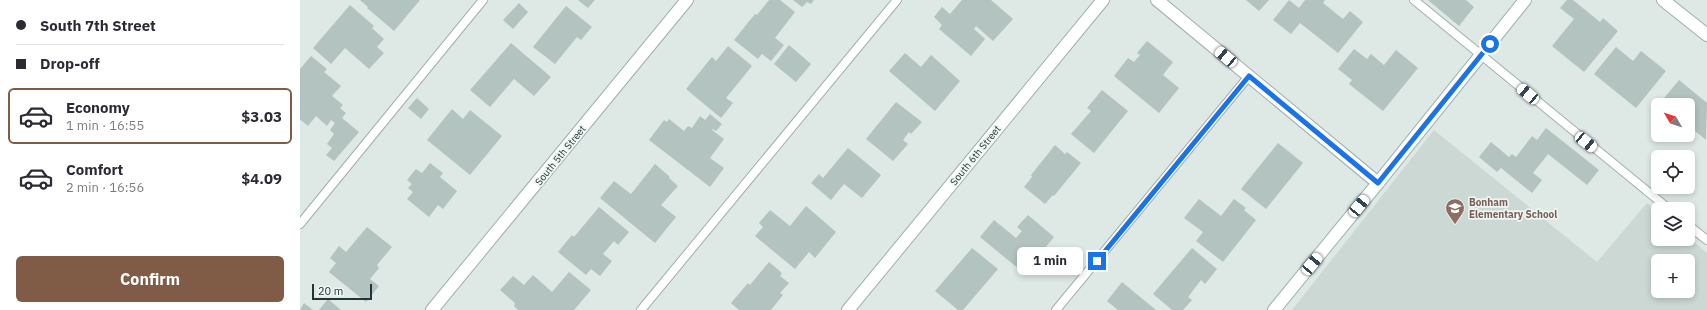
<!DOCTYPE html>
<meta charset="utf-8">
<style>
body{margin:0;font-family:"IBM Plex Sans",sans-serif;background:#f2f2f3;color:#2b2b33;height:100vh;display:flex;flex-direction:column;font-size:15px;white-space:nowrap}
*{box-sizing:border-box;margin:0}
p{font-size:13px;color:#7c7c81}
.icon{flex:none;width:22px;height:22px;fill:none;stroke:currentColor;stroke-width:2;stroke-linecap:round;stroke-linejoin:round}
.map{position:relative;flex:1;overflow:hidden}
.sheet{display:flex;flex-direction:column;background:#fff;width:300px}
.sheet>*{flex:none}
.banner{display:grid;align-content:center;height:88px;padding:0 16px;background:#fff}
.needle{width:26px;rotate:309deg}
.buttons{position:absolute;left:1351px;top:98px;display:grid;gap:8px}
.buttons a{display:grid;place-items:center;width:44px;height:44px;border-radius:6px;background:#fff;box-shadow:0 2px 6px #0003;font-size:20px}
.scale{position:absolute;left:12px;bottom:10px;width:60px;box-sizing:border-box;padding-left:4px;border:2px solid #203634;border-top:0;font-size:11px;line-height:14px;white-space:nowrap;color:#203634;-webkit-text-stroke:3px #eef5f3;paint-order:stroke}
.end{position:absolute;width:18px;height:18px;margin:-9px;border:5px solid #1a73e8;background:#fff;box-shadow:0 0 0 2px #fff}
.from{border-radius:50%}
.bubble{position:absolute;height:28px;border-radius:6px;background:#fff;box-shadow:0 2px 6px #0003;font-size:13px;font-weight:800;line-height:28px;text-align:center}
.car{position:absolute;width:12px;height:24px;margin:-12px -6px;border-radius:5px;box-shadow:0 0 3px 1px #0007;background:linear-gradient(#fff 24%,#345 0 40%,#fff 0 76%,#345 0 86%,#fff 0)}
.banner b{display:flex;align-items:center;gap:14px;height:38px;font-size:15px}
.banner b+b{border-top:1px solid #e1e1e2}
.banner i{width:10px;height:10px;background:#2b2b33}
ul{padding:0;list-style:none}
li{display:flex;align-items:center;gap:12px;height:56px;margin:0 8px 6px;padding:0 8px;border:2px solid transparent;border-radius:6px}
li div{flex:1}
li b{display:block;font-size:15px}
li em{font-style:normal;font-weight:800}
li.on{border-color:#805b45}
li>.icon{width:36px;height:36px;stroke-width:1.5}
.primary-button{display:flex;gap:8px;margin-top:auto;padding:8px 16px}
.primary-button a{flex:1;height:46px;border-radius:6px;background:#805b45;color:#fff;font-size:16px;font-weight:800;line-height:46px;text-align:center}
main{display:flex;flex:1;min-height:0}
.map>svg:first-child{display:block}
.built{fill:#ccd8d4;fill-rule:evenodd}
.building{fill:#b3c3bf}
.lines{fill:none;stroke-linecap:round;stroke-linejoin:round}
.service-casing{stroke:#a1afac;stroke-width:10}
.minor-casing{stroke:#a1afac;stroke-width:14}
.secondary-casing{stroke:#9eb3af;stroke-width:14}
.service{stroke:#fff;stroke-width:8}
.minor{stroke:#fff;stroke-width:12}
.secondary{stroke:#fff;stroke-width:12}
.route{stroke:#1a73e8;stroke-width:5}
.labels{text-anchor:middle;stroke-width:3.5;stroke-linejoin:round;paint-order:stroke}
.street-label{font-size:10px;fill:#203634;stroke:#eef5f3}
.education-label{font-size:10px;font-weight:bold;fill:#785e54;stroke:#eef5f3;text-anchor:start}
</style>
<main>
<section class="sheet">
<div class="banner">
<b><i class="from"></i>South 7th Street</b>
<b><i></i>Drop-off</b>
</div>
<ul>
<li class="on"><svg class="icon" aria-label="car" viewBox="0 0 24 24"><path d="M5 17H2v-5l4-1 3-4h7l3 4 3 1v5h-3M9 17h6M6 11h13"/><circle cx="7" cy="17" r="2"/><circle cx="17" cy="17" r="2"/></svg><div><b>Economy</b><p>1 min · 16:55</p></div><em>$3.03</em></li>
<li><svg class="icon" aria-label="car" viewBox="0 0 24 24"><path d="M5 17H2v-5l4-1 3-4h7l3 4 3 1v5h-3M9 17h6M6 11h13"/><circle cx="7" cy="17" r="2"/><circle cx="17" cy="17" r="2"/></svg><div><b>Comfort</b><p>2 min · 16:56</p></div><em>$4.09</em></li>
</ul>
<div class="primary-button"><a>Confirm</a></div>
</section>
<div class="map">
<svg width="1407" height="310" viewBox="0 0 1407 310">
<rect width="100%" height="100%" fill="#dee8e5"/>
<!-- built -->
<path class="built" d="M1134 130 1297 262 1347 203 1358 213V239H1388V237L1407 253V310H992ZM1358 261H1388V291H1358Z"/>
<!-- building -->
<path class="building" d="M60 0H120L94 31 67 8 68 7Z
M278 0H295L288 8Z
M469 0H480L495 12 475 38 484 45 471 61 462 54 458 59 434 40 455 14 457 15Z
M493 0H514L511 4 507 2 502 7Z
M662 0H691L713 19 693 41 676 26 674 29 685 39 671 56 639 29 642 25 634 17 642 7 650 14Z
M946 0H969L959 11Z
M989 0 999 8 1005 0H1025L1023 3 1043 19 1050 11 1063 22 1038 53 1000 23 991 34 973 20Z
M1128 0H1166L1174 7 1159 26Z
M1267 0H1273L1300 22 1303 18 1318 31 1284 72 1252 46 1274 19 1260 8Z
M219 3 228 12 213 29 203 20Z
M50 5 74 26 72 28 84 39 77 47 84 53 69 69 45 48 31 64 13 48Z
M266 6 292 27 281 40 277 37 255 64 233 47Z
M847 41 873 62 863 75 879 88 859 113 814 76 828 58 834 62 840 55 837 53Z
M211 43 251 77 234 96 214 79 190 107 170 90Z
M489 45 511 64 496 82 474 64Z
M428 46 452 66 426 98 433 103 421 118 386 89 412 57 416 61Z
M1316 47 1333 61 1341 51 1366 71 1336 108 1294 74Z
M1054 49 1067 59 1071 54 1084 65 1096 50 1118 68 1083 111 1049 84 1052 80 1038 69Z
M605 53 621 67 631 55 660 81 635 111 589 71Z
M11 56 27 69 24 72 41 86 32 96 43 105 40 108 46 113 42 118 59 132 34 161 26 155 32 148 27 144 34 134 30 130 35 123 31 120 27 126 16 116 8 126 1 120 0 121V69Z
M1379 80 1407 103 1406 140 1388 125V105H1363L1360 103Z
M802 90 828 111 794 153 771 134 791 111 787 108Z
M117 98 129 109 121 119 108 108Z
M596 102 622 122 611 134 609 132 603 140 608 144 593 161 566 139Z
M152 109 163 119 170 110 202 136 170 175 127 140Z
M410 114 422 124 416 131 413 129 412 130 424 139 410 158 424 168 410 187 349 140 364 120 367 122 369 119 384 131 388 126 392 128 400 116 405 120Z
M1246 128 1299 170 1287 185 1248 154 1233 173 1242 180 1232 193 1201 168 1197 172 1179 157 1191 142 1209 157 1212 154 1216 157 1232 136 1237 140Z
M978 143 1003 163 966 209 941 189Z
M755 145 765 154 767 152 781 163 754 196 753 195 745 204 724 187 732 177 731 175Z
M548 148 581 175 562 198 544 184 531 200 511 183 519 174 523 178Z
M130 163 143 173 140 177 157 191 143 209 138 205 129 217 107 199 113 192 108 188 112 184 107 180 116 169 122 173Z
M355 164 370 177 369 178 378 186 361 205 376 217 355 243 300 198 314 181 331 194Z
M899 199 921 216 934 199 946 208 944 210 956 220 923 262 896 241 903 232 884 218Z
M506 206 536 232 515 258 509 252 495 269 455 236 463 227 459 223 470 210 490 226Z
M299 207 329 232 318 245 314 241 303 254 312 261 300 276 291 269 286 275 258 252 272 235 274 237Z
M728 215 754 237 737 258 733 255 720 270 680 237 694 220 716 238 722 231 717 227Z
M67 227 92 247 77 265 79 268 70 279 79 286 66 302 29 272 36 263 30 258 39 246 46 252Z
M672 248 698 269 663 310H658L635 291Z
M892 248 917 269 905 284 901 280 888 297 892 300 883 310H872L853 294Z
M469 262 482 273 480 276 489 283 480 293 483 295 471 310H439L431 303 448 283 450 285Z
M269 272 291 290 274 310H218L214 306 215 303 200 290 213 276 224 285 233 275 252 292Z
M822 282 856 310H818L807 301Z
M28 299 41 310H19Z
M4 303 13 310H0Z"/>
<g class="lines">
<defs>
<path id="service" d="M1114 0 1369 209
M0 224 183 0
M1388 225 1407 240
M341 310 597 0
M756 310 949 76"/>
<path id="minor" d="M857 0 1078 183
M1363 0 1407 35
M132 310 387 0
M548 310 803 0"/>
<path id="secondary" d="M974 310 1078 183 1225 0"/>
</defs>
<!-- service casing -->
<use href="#service" class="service-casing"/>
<!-- minor casing -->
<use href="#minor" class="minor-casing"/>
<!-- secondary casing -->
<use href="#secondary" class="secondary-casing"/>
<!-- service -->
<use href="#service" class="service"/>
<!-- minor -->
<use href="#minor" class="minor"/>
<!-- secondary -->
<use href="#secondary" class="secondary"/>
</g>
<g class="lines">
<!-- route -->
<path class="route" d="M797 261 949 76 1078 183 1190 44"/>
</g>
<!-- icons -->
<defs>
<symbol id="school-pin" viewBox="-11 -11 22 30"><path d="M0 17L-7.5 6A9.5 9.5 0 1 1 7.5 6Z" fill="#8d6e63" stroke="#eef5f3"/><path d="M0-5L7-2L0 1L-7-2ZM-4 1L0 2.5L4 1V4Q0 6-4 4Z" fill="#fff"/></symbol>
</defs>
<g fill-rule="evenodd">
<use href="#school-pin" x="1144" y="197" width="22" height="30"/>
</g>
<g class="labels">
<!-- street labels -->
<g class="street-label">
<text transform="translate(260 155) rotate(-51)" y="4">South 5th Street</text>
<text transform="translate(675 155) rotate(-51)" y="4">South 6th Street</text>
</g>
<!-- education labels -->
<g class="education-label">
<text x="1169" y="206">Bonham<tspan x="1169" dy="12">Elementary School</tspan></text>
</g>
</g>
</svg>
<div class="buttons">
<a><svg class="needle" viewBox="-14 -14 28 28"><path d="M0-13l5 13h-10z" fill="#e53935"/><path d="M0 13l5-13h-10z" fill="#7c7c81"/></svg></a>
<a><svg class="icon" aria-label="locate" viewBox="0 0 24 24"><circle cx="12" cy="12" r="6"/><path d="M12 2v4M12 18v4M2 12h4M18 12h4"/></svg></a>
<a><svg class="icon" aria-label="layers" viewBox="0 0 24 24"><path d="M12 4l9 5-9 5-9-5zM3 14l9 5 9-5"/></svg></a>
<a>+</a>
</div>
<div class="scale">20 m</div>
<i class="end from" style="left:1190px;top:44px"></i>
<i class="end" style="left:797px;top:261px"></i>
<div class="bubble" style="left:717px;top:247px;width:66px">1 min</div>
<i class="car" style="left:926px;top:57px;rotate:310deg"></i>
<i class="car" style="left:1228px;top:94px;rotate:310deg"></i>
<i class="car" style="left:1286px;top:142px;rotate:129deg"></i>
<i class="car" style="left:1059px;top:206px;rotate:39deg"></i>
<i class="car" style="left:1012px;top:264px;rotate:40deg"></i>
</div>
</main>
